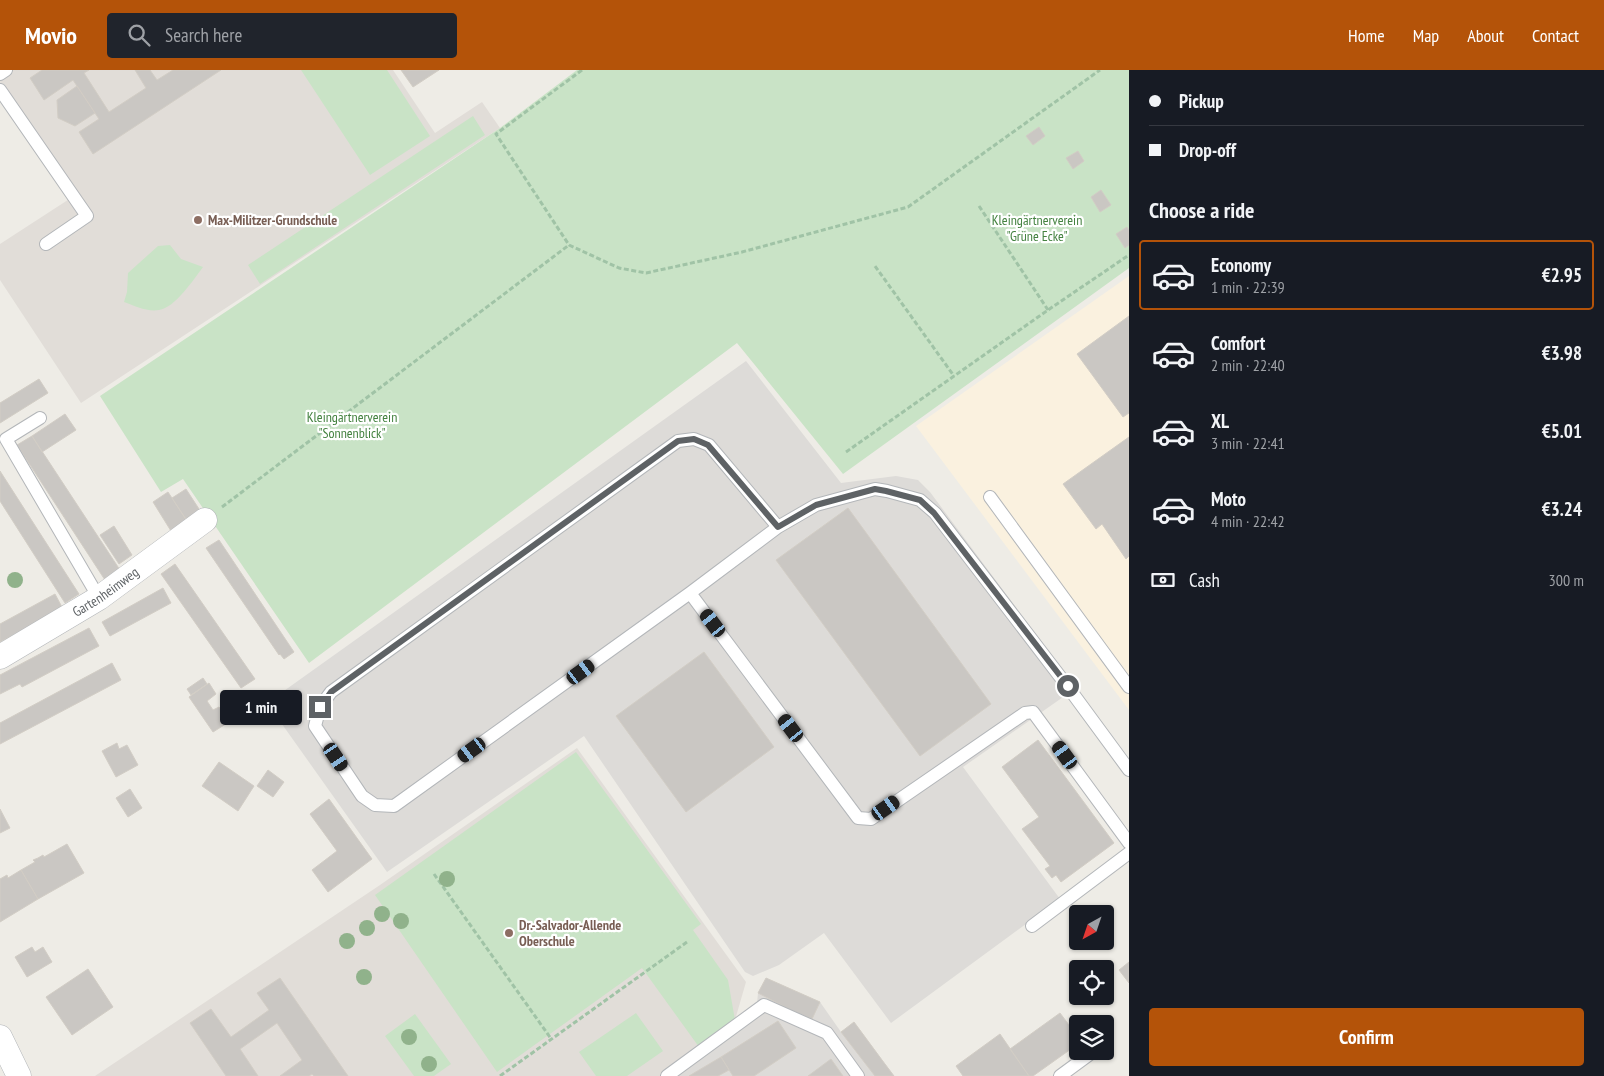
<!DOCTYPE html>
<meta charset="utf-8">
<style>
body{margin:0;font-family:"PT Sans Narrow",sans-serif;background:#20242c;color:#f1f3f6;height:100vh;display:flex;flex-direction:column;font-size:19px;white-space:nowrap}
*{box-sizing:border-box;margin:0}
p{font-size:16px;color:#9ea1a6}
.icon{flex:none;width:28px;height:28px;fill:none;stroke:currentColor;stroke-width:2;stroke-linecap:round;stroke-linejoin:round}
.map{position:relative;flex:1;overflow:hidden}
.sheet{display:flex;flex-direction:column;background:#171b24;width:475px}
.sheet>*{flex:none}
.guide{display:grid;align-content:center;height:110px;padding:0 20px;background:#171b24}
.needle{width:32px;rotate:220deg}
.buttons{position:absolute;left:1069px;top:835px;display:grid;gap:10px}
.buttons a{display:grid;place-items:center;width:45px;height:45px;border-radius:5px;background:#171b24;box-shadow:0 1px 4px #0004;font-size:25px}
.end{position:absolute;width:22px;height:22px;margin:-11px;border:6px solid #5e6265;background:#fff;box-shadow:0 0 0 2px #fff}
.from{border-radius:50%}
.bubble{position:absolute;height:35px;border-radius:5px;background:#171b24;box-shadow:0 1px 4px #0004;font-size:16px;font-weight:800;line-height:35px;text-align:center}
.car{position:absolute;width:15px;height:30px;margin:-15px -8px;border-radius:6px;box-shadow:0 0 4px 1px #0007;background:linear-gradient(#222 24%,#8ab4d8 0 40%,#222 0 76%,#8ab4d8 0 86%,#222 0)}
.guide b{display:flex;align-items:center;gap:18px;height:48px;font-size:19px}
.guide b+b{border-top:1px solid #363941}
.guide i{width:12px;height:12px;background:#f1f3f6}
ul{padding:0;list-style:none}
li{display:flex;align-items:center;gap:15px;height:70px;margin:0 10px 8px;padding:0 10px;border:2px solid transparent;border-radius:5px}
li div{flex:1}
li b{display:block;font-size:19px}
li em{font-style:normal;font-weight:800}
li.active{border-color:#b45309}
li>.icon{width:45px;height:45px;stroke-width:1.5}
h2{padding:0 20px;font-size:22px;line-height:60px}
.pay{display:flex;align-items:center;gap:12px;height:55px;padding:0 20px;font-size:19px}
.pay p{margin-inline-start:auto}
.button{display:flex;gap:10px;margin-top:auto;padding:10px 20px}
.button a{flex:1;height:58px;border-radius:5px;background:#b45309;color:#fff;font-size:20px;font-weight:800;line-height:58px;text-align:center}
header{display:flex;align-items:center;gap:30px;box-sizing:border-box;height:70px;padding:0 25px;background:#b45309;color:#fff}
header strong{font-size:24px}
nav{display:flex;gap:28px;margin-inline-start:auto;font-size:18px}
.search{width:350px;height:45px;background:#20242c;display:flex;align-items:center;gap:12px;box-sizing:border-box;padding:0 18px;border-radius:5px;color:#9ea1a6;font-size:19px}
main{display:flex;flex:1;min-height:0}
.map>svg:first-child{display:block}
.commercial{fill:#faf1df}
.industrial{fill:#dddbd8}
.education{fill:#e1ddd8}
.green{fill:#c9e3c6}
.building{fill:#cac7c3;stroke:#d2cdc5}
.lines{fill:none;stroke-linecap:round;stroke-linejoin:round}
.service-casing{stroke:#b3b6b9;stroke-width:14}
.minor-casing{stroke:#b3b6b9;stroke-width:25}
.path{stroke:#a0c3a6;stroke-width:3;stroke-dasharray:5 2.5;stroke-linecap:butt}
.service{stroke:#fff;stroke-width:12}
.minor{stroke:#fff;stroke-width:24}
.tree{fill:#90b28b}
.route{stroke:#5e6265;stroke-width:6}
.education-dot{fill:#8d6e63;stroke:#fff;stroke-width:2}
.labels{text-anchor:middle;stroke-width:4.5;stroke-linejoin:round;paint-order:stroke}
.education-label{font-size:14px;font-weight:bold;fill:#785e54;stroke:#fff;text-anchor:start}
.park-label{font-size:14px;fill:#448240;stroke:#fff}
.street-label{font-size:14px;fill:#5e6265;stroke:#fff}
</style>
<header>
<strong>Movio</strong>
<div class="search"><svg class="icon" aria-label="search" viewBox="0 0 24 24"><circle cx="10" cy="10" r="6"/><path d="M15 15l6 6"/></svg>Search here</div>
<nav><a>Home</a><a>Map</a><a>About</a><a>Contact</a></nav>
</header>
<main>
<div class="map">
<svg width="1129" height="1006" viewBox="0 0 1129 1006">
<rect width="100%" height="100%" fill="#eeece6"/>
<!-- commercial -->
<path class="commercial" d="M1129 206V640L916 356Z"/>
<!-- industrial -->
<path class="industrial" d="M746 291 841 413 896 406 918 410 930 422 1076 618 963 697 1060 829 891 953 824 863 779 895 753 906 745 902 584 666 387 802 267 633Z
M766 908 820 932 841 962 854 952 894 1006H673L756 944 758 923Z"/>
<!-- education -->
<path class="education" d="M7 0H393L435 63 482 32 500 58 81 333 0 210V174L74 126 0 14V4Z
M577 678 746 912 735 950 661 1006H95L380 815Z"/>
<!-- green -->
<path class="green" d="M301 0H387L430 66 370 105Z
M577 0H1129V198L843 404 737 273 309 593 183 409 161 422 100 326 500 58Z
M473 46 485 65 260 214 248 195Z
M170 175 181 189 203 197C194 209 175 238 159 240 147 242 135 236 124 232L127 222 128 203 158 176Z
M576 682 701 854 693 860 728 910 735 950 699 977 642 898 497 1002 375 825Z
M636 943 663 981 627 1006H596L579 982Z
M415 944 451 994 434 1006H414L385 966Z"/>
<!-- building -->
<path class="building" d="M42 0H89L84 3 109 42 146 18 135 0H150L157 10 173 0H221L93 84 79 62 99 49 73 10 44 30 30 8Z
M401 0H439L413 17Z
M77 16 95 43 75 56 58 48 57 30Z
M1039 57 1045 66 1033 75 1026 66Z
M1078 81 1084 91 1073 99 1066 88Z
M1101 120 1111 135 1100 142 1091 127Z
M1127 157 1129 160V175L1125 178 1116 164Z
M1129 246V343L1123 347 1077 284Z
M39 309 48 323 0 353V333Z
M65 344 76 360 42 382 32 366Z
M32 366 120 500 105 510 17 375Z
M1129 367V486L1126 489 1102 454 1096 459 1063 414Z
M0 401 79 524 65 533 0 431Z
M186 419 201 442 187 451 172 428Z
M168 422 187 451 171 461 153 432Z
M848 438 991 634 920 686 776 490Z
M114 456 132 485 119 494 100 465Z
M219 470 294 582 284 589 280 584 279 585 206 478Z
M175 494 255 609 241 618 161 504Z
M163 518 171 533 110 566 102 552Z
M55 524 63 539 0 572V554Z
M89 558 99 576 22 617 20 614 0 624V605Z
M704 582 774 677 686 742 616 646Z
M112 593 121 610 0 674V653Z
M203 608 207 614 191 625 187 619Z
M209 613 216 624 207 631 213 640 219 637 229 652 213 662 189 627Z
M1038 670 1114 773 1061 812 1056 805 1052 808 1045 799 1050 796 1022 759 1039 747 1002 697Z
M117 673 119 679 127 675 138 695 116 707 102 681Z
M219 692 254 716 238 741 202 716Z
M268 700 284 712 273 727 257 716Z
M130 719 142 738 128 747 116 728Z
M329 729 372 789 328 822 312 800 337 781 310 744Z
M0 739 10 758 0 763Z
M67 774 84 803 38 829 21 800 35 792 33 790 38 788 43 785 44 787Z
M21 800 38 829 0 852V809L7 805 8 808Z
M32 877 35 882 43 877 52 892 27 907 15 887Z
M1129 892V913L1119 900Z
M88 899 113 937 72 965 46 927Z
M280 908 348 1006H314L312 1004 309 1006H280L302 990 277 953 240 979 258 1006H226L190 953 211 939 231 967 269 940 257 923Z
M766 908 820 932 812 949 793 941 758 923Z
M1060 943 1078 967V974L1033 1006H1029L1010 979Z
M778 951 796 978 754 1006H733L721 987Z
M854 952 882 990 894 1006H875L841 962Z
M1000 964 1029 1006H963L956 996Z
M721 987 729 1000 718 1006H689Z
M831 989 843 1006H808Z"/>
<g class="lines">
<defs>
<path id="service" d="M0 4 6 0
M0 20 87 146 46 174
M40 348 6 369 99 528
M990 427 1129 617
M778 457 709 375 694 369 678 371 331 622 320 637 315 656 362 726 375 735 394 736 690 523 778 457 816 435 875 419 887 421 920 430 935 443 1068 617 1129 700
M690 523 858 748 871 749 1025 643 1033 642 1129 773
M1032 856 1129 783
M1105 974 1106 973
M667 1006 764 935 827 963 858 1006
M1060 1006 1094 981"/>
<g id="minor">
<path id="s1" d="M0 587 99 528 205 450"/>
<path d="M0 967 19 1006"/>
</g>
</defs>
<!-- service casing -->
<use href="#service" class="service-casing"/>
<!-- minor casing -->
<use href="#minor" class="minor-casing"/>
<!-- path -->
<path class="path" d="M582 0 496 64 569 175 619 198 646 203 742 182 908 137 1100 0
M979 136 1048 240
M875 196 954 306
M846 382 1048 240 1129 185
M222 437 569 175
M434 804 552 970
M500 1006 687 872"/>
<!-- service -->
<use href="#service" class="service"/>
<!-- minor -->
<use href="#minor" class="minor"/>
</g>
<!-- trees -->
<g class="tree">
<circle cx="15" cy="510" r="8"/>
<circle cx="447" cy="809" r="8"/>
<circle cx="382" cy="844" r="8"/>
<circle cx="401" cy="851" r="8"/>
<circle cx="367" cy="858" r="8"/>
<circle cx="347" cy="871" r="8"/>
<circle cx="364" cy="907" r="8"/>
<circle cx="409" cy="967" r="8"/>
<circle cx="429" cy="994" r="8"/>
</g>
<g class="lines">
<!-- route -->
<path class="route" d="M320 637 331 622 678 371 694 369 708 375 778 457 816 435 875 419 886 421 920 430 934 443 1068 616"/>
</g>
<!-- markers -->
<g class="education-dot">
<circle cx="198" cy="150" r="5"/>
<circle cx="509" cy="863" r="5"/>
</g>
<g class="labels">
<!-- education labels -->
<g class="education-label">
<text x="208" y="155">Max-Militzer-Grundschule</text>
<text x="519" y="860">Dr.-Salvador-Allende<tspan x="519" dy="16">Oberschule</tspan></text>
</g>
<!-- park labels -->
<g class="park-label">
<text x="1037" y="155">Kleingärtnerverein<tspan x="1037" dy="16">"Grüne Ecke"</tspan></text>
<text x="352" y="352">Kleingärtnerverein<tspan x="352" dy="16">"Sonnenblick"</tspan></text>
</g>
<!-- street labels -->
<g class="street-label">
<text dy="5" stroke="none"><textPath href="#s1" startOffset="124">Gartenheimweg</textPath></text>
</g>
</g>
</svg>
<div class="buttons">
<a><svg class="needle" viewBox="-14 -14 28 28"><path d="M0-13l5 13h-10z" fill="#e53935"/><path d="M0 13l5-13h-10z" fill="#9ea1a6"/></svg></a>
<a><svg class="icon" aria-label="locate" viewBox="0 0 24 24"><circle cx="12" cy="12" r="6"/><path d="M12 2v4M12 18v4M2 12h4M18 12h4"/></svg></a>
<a><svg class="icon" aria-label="layers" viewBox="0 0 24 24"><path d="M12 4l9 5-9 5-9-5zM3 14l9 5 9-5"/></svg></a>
</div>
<i class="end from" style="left:1068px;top:616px"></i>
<i class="end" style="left:320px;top:637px"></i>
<div class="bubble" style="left:220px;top:620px;width:82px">1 min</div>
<i class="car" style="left:713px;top:553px;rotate:323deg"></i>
<i class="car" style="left:581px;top:602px;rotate:54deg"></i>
<i class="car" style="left:791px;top:658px;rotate:323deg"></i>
<i class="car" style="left:472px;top:680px;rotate:234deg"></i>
<i class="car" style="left:1065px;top:685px;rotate:324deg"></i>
<i class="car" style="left:336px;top:687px;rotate:146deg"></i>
<i class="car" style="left:886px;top:738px;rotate:55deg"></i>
</div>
<section class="sheet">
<div class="guide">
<b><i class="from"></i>Pickup</b>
<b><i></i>Drop-off</b>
</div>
<h2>Choose a ride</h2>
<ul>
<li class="active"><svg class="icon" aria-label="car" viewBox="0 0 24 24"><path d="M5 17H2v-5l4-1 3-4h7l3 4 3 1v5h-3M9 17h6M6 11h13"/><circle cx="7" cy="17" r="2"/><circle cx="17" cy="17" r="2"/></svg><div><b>Economy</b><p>1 min · 22:39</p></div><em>€2.95</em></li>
<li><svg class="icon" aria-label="car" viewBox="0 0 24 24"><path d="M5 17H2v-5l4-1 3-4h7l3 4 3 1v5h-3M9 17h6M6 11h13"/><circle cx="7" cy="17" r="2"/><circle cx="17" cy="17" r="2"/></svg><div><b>Comfort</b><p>2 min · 22:40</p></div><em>€3.98</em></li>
<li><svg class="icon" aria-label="car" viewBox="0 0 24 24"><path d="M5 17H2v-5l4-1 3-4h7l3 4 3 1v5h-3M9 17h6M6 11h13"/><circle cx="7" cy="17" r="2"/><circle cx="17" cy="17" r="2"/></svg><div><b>XL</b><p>3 min · 22:41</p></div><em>€5.01</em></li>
<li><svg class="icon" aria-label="car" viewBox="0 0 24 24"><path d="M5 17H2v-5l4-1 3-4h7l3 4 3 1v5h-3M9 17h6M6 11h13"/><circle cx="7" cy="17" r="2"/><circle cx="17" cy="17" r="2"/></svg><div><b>Moto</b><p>4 min · 22:42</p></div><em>€3.24</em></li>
</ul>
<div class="pay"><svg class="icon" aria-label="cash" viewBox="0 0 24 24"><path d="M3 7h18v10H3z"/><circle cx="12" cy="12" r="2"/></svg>Cash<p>300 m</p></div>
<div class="button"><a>Confirm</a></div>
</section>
</main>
